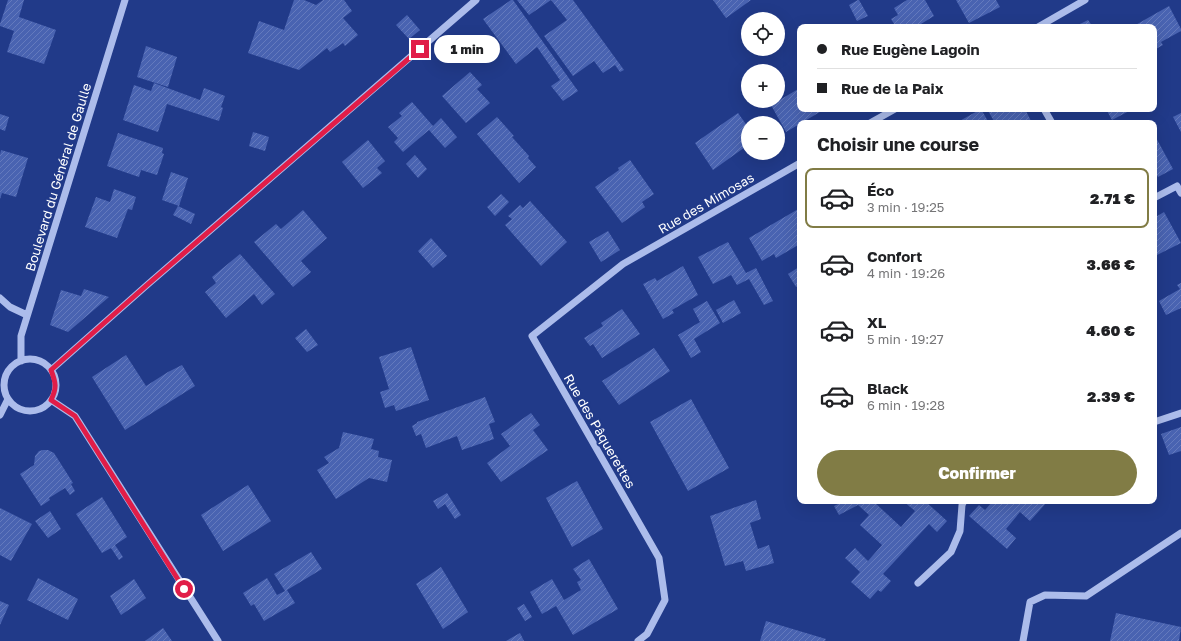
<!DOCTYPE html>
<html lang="fr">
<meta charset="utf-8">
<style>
body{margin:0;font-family:"Golos Text",sans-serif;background:#f6f6f6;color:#202124;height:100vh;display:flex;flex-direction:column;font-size:15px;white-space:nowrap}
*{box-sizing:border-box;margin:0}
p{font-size:13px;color:#757577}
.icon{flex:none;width:22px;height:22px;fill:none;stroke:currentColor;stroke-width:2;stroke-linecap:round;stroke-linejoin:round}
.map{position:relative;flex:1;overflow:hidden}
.details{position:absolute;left:797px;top:120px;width:360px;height:384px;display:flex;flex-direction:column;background:#fff;border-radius:8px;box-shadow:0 4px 16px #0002}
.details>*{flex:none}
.guide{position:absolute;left:797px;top:24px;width:360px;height:88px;border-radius:8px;box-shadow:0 4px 16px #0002;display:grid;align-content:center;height:88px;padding:0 20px;background:#fff}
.buttons{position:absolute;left:741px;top:12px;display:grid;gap:8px}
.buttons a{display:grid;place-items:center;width:44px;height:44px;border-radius:50%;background:#fff;box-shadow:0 4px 16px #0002;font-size:20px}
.end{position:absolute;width:18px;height:18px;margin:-9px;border:5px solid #e11d48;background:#fff;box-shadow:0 0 0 2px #fff}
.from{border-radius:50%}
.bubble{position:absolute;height:28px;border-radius:14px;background:#fff;box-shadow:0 4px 16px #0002;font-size:13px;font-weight:800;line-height:28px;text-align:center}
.guide b{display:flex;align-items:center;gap:14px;height:38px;font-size:15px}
.guide b+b{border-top:1px solid #e0e0e0}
.guide i{width:10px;height:10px;background:#202124}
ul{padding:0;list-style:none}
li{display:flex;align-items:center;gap:12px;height:60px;margin:0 8px 6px;padding:0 12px;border:2px solid transparent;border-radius:8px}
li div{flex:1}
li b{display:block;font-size:15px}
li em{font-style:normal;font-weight:800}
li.current{border-color:#817c45}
li>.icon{width:36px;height:36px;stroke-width:1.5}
h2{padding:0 20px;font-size:18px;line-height:48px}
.cta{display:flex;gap:8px;margin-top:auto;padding:8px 20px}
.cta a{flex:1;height:46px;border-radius:24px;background:#817c45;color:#fff;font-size:16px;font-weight:800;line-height:46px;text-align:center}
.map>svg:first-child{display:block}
.building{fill:url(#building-hatch)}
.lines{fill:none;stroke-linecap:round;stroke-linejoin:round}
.minor{stroke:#acbceb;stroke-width:7}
.route{stroke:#e11d48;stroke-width:5}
.labels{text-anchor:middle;stroke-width:4;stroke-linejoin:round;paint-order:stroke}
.street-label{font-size:13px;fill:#fff;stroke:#213a89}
</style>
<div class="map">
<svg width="1181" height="641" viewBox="0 0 1181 641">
<defs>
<pattern id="building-hatch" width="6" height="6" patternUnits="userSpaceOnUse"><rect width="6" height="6" fill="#4963b1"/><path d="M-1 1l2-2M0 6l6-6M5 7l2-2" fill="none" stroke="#647abd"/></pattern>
</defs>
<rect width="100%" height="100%" fill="#213a89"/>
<!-- building -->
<path class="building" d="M8 0H24L19 17 56 30 44 64 7 52 14 31 0 26V24Z
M294 0H304L316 5 323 0H344L352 11 343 18 358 35 345 46 343 43 330 52 327 48 299 70 248 53 259 21 284 30Z
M511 0H513L578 91 563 101 551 86 560 80 537 47 516 64 483 19Z
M517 0H551L529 15Z
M551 0H573L624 70 620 72 615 65 603 73 594 61 573 76 544 36 567 20Z
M713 0H751L726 18Z
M858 0H859L868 16 857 21 849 5Z
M907 0H925L934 16 916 27H896L891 19 898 15 894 8Z
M956 0H996L1000 7 969 23Z
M1169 6 1181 29V31L1161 42 1163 45 1154 50V27H1132Z
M407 15 420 30 409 39 396 25Z
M1088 20 1093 27H1074Z
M146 46 177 57 168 87 137 77Z
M470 72 482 85 477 89 490 103 466 123 442 96Z
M154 83 200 100 204 88 225 96 221 107 223 108 219 121 167 104 158 132 123 120 134 85 151 91Z
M800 88V109H825L786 132 771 105Z
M412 102 433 126 441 118 457 137 445 148 429 130 403 152 394 142 398 138 388 127 402 116 399 113Z
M981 109 989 123H956Z
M987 109H1025L1032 123H995Z
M1106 109H1133L1112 120Z
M738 113 748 127V145L713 170 695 143Z
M1181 113V132L1173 117Z
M0 114 9 117 5 131 0 129Z
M497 117 514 136 512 137 529 156 528 158 536 167 519 183 477 134Z
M253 132 269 137 265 151 249 146Z
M118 133 163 148 162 153 164 154 157 175 141 170 139 177 107 166Z
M1154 134 1173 169 1158 177 1155 172 1154 173Z
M368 140 385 161 377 168 382 173 363 188 342 162Z
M1 150 28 158 16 197 2 193 0 199V155Z
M415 155 427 169 418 178 406 164Z
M630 160 654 194 642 202 645 207 622 223 595 187 619 170 618 168Z
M171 172 188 178 179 206 162 200Z
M114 189 136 197 132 210 128 209 117 238 85 227 96 197 110 202Z
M501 194 509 202 495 216 487 207Z
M530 201 567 242 541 266 505 225 512 219 508 216 520 205 523 208Z
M178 206 195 214 191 224 173 215Z
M800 208V244L776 258 774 254 762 261 749 238Z
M303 210 327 238 301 261 311 272 293 287 254 242 276 224 281 229Z
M1164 212 1181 243 1155 256 1154 255V218Z
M608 231 620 250 601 262 589 242Z
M431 238 447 256 433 268 418 251Z
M728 242 746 273 756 268 773 301 764 305 749 279 737 285 731 275 713 284 698 257Z
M240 254 275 294 262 305 254 294 226 318 205 292 216 283 212 277Z
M683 266 698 295 672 310 674 313 663 319 643 284 655 278 657 281Z
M799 267 800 285 796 287 788 274Z
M1181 283V308L1166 315 1159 301 1180 289 1177 285Z
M84 289 109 297 68 332 50 325 61 290 81 296Z
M734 300 741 313 723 323 716 310Z
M707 301 720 323 694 339 701 352 691 358 678 335 700 322 693 309Z
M622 309 640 334 602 358 593 344 590 346 584 338 603 326 601 323Z
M306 329 318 345 307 352 295 338Z
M411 347 429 400 396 411 394 405 385 408 380 392 389 389 379 357Z
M654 348 670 371 619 405 602 381Z
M126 355 146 386 168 372 182 365 195 386 125 430 92 377Z
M485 397 495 422 489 424 494 439 462 450 457 436 426 448 421 434 416 436 412 426 417 423V422Z
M691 399 729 468 688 491 650 422Z
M531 413 540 425 533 430 548 450 501 482 487 463 510 446 501 434Z
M1181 427V451L1169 455 1161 434Z
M343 432 374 439 371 449 379 451 378 457 392 460 387 482 369 478 336 499 317 470 329 463 324 457 339 448Z
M43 450H48L54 453 73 483 71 484 75 491 70 495 65 488 49 498 50 500 41 506 20 474 34 465 35 456 39 451Z
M577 481 603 529 572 547 546 498Z
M248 485 271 521 223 551 201 515Z
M447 493 461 515 455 519 445 504 438 509 433 501Z
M102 497 127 537 115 545 123 557 119 560 111 548 102 553 76 514Z
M756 500 761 519 750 523 758 549 769 545 774 563 746 571 743 561 725 566 710 516Z
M844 501H873L901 527 915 511 903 501H925L947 521 937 532 929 524 883 574 891 581 881 592 878 590 870 599 851 582 860 572 845 558 855 548 868 561 882 545 860 525 869 515 858 505 839 515 834 506Z
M993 501H1048L1030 521 1020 512 1006 529 1016 538 1007 549 969 516 979 505 985 510Z
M0 508 32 524 11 561 0 555Z
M50 511 61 529 48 538 35 521Z
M311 552 322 569 287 590 295 603 264 621 254 604 251 606 243 593 267 578 277 595 285 591 274 574Z
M589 559 618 609 573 635 556 606 542 614 530 592 552 579 564 600 581 590 577 582 581 580 573 569Z
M441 567 468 612 443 629 416 584Z
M38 578 78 599 68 620 27 600Z
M134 579 146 598 121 615 110 596Z
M0 601 9 605 0 625Z
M524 604 532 617 525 621 517 608Z
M1116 613 1181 627 1179 641H1110Z
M766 621 826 639 825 641H760Z
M163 628 172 641H145Z
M520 633 524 641H506Z"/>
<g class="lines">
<!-- minor -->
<path class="minor" d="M1038 27 1085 0
M1044 109 1052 123
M870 123 895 109
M1154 198 1177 186 1181 193
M0 298 10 307 27 315
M4 385a26 26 0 1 1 52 0a26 26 0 1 1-52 0Z
M21 361V336L125 0
M51 370 147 285 476 0
M51 400 75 416 218 641
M0 415 8 399
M1154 422 1181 413
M918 583 951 552 960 531 962 505 964 501
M638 641 647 634 665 600 659 558 532 336 623 264 800 163
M1023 641 1030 602 1045 595 1086 596 1181 533"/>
</g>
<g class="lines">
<!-- route -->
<path class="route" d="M184 589 75 416 51 400C57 388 56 383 51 370L147 285 420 49"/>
</g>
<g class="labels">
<!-- street labels -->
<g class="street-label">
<text transform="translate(58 177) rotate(-73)" y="5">Boulevard du Général de Gaulle</text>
<text transform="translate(706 203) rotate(-30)" y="5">Rue des Mimosas</text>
<text transform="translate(600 431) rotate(60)" y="5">Rue des Pâquerettes</text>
</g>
</g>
</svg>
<div class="buttons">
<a><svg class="icon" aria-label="locate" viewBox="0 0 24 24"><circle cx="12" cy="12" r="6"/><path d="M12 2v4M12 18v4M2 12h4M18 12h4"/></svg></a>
<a>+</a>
<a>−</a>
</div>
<i class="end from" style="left:184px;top:589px"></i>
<i class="end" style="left:420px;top:49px"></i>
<div class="bubble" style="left:434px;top:35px;width:66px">1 min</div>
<div class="guide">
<b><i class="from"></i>Rue Eugène Lagoin</b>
<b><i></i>Rue de la Paix</b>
</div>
<section class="details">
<h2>Choisir une course</h2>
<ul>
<li class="current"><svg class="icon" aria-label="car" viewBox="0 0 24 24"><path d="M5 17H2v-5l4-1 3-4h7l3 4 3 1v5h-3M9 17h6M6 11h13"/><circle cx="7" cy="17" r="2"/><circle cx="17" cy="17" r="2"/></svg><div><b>Éco</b><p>3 min · 19:25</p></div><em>2.71 €</em></li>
<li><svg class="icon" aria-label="car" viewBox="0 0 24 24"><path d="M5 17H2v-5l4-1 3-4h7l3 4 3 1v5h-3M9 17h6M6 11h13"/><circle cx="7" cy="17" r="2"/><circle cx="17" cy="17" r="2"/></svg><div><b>Confort</b><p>4 min · 19:26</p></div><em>3.66 €</em></li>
<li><svg class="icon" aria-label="car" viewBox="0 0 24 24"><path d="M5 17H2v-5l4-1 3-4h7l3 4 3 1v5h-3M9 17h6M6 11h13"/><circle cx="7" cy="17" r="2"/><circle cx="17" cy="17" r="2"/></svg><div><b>XL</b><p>5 min · 19:27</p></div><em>4.60 €</em></li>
<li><svg class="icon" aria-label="car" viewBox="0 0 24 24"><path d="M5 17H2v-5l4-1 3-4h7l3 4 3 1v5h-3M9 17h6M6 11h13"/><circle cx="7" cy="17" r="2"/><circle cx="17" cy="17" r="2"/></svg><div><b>Black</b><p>6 min · 19:28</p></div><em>2.39 €</em></li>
</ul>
<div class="cta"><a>Confirmer</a></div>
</section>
</div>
